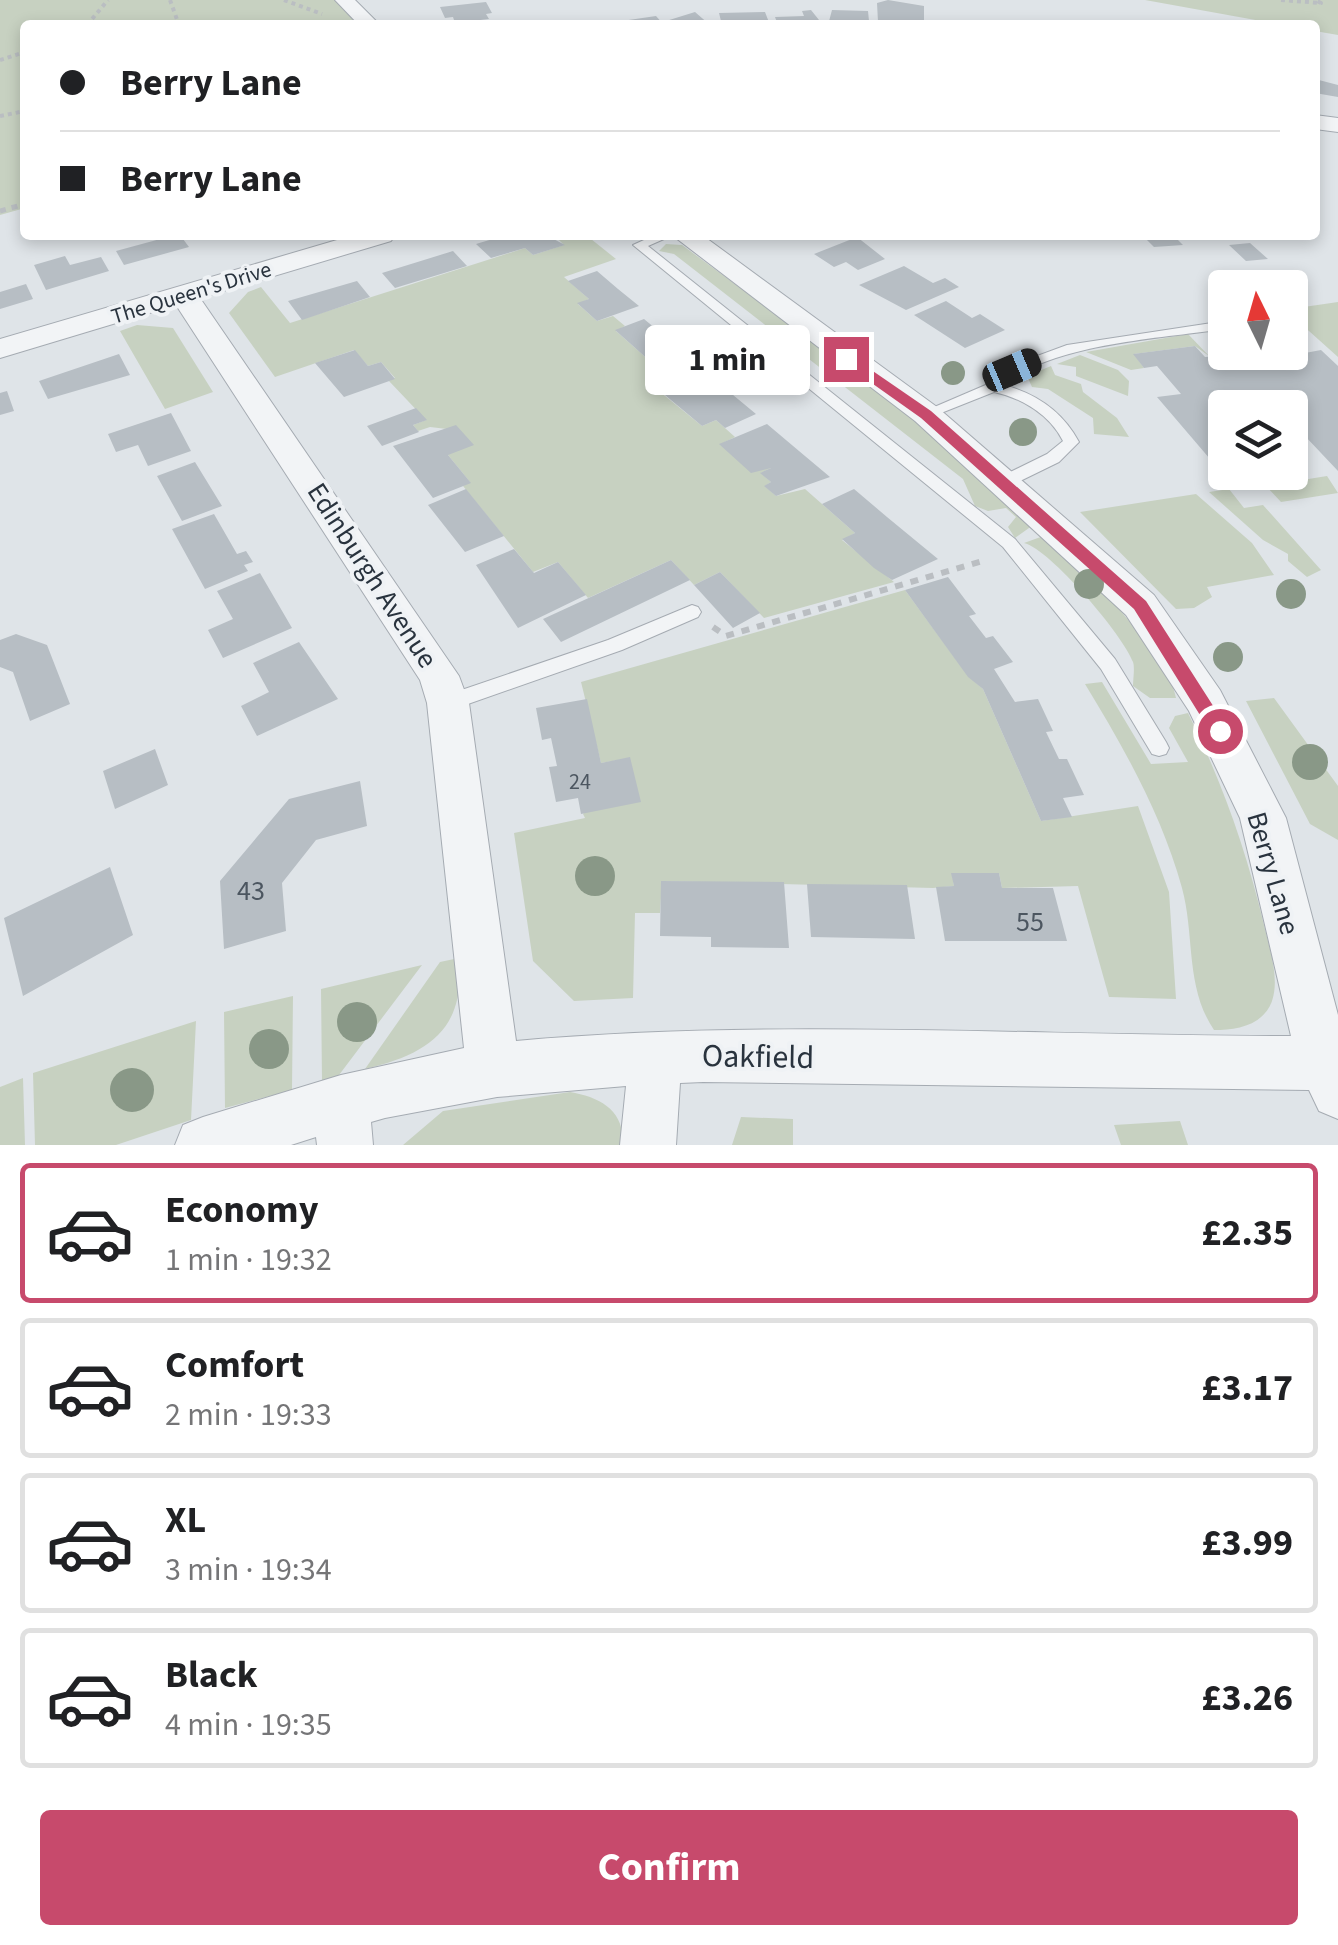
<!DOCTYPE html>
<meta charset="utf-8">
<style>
body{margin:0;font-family:"Source Sans 3",sans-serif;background:#f2f2f2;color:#202124;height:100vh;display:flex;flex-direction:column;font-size:38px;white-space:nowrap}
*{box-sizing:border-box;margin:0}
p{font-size:32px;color:#757577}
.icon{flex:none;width:55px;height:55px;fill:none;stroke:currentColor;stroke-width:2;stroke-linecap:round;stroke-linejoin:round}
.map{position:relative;height:1145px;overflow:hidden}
.side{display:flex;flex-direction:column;background:#fff;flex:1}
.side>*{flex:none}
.top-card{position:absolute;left:20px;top:20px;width:1300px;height:220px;border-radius:10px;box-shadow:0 5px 15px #0003;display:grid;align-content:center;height:220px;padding:0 40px;background:#fff}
.needle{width:65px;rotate:355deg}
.controls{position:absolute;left:1208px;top:270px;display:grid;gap:20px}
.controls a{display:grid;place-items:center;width:100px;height:100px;border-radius:10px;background:#fff;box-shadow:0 5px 15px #0003;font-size:50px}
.end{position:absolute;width:45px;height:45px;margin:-22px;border:12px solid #c74a6c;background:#fff;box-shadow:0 0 0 5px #fff}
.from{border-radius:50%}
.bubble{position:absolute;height:70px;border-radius:10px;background:#fff;box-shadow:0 5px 15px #0003;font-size:32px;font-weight:700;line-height:70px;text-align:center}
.car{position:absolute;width:30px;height:60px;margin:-30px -15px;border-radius:12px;box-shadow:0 0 8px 2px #0007;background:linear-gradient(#222 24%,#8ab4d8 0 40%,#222 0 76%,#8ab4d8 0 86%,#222 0)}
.top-card b{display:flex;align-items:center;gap:35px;height:95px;font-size:38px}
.top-card b+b{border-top:2px solid #e0e0e0}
.top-card i{width:25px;height:25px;background:#202124}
ul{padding:18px 0 0;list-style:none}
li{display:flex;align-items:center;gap:30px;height:140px;margin:0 20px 15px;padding:0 20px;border:5px solid #e0e0e0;border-radius:10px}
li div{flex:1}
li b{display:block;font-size:38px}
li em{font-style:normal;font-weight:700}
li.active{border-color:#c74a6c}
li>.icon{width:90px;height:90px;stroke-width:1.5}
.action{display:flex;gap:20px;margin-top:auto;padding:20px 40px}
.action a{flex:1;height:115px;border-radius:10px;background:#c74a6c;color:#fff;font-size:40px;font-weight:700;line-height:115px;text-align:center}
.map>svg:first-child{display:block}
.green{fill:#c7d1c1}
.building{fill:#b7bec4}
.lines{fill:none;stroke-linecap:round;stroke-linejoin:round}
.service-casing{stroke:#a5abb2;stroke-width:2}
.minor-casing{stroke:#a5abb2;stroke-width:2}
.path-far2{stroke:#babec2;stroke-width:4;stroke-dasharray:4 4;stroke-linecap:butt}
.path-far1{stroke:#babec2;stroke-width:5;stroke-dasharray:6 6;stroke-linecap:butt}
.path{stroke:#babec2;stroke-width:6;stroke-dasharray:8 8;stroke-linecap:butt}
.service{fill:#f2f4f6;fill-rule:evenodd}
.minor{fill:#f2f4f6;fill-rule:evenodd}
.tree{fill:#899887}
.route{fill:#c74a6c}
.labels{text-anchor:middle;stroke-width:8;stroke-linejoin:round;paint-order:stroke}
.far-street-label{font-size:22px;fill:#29333e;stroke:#eff2f5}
.number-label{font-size:22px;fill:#4c5660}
.street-label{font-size:28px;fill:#29333e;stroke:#eff2f5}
.near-number-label{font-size:28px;fill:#4c5660}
.near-street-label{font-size:32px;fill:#29333e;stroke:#eff2f5}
</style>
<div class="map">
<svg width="1338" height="1145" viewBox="0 0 1338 1145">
<rect width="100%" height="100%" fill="#dfe4e8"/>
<!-- green -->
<path class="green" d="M0 0H344L362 25H25V208L0 215Z
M1145 0H1338V35L1315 31V25H1283Z
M566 235H586L616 259 564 277 589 299 578 304 597 321 613 316 625 326 616 331 660 370 671 366 687 379 659 391 702 426 716 420 735 437 721 444 771 468 761 473 771 482 765 486 776 496 805 489 855 533 842 540 894 582 764 618 720 572 694 585 671 560 588 598 558 562 533 572 463 486 470 482 448 455 447 429 430 427 418 431 413 425 426 420 389 381 395 378 381 362 368 366 354 350 275 377 229 313 248 292 261 287 290 323 525 248 533 255 564 245 557 238Z
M666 244 682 245 915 417 1036 523 1015 538 1008 527 1016 517 1006 508 988 511 975 506 963 479 674 254 659 251Z
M1338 302V357L1290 314V309Z
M137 325 173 328 213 392 165 409 120 331Z
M1188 334 1209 356 1195 346 1134 354 1144 368 1131 370 1086 352Z
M1080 355 1118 370 1129 381 1128 396 1076 376V367L1057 364Z
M1051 366 1055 375 1081 384 1083 392 1117 418 1129 437 1094 434 1093 418 1048 389 1032 387 1027 376Z
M1327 476 1338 493 1281 502 1266 486Z
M1229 489 1244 508 1263 505 1321 570 1307 577 1288 561V554L1263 540 1209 492Z
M1196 494 1252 543 1274 575 1207 587 1212 597 1194 608 1176 609 1080 512Z
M1049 534C1080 567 1170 655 1176 698H1150L1133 686C1133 679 1135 668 1133 662 1124 636 1050 549 1024 543Z
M905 590 968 676 983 689 1041 821 1138 806 1169 892 1176 999 1109 997 1078 886 1002 888 999 873H952L954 886 933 888 662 881 660 913H635L633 998 574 1001 533 961 514 833 585 818 583 814 630 758 601 763 581 682Z
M1102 682 1151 764 1188 762 1169 728 1175 716 1188 713C1222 782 1246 849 1264 925 1269 947 1280 978 1272 1001 1263 1026 1236 1030 1214 1030 1185 987 1195 936 1182 888 1162 815 1124 748 1085 684Z
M1274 698 1338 786V840L1310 824 1246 701Z
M459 958C466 1029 429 1054 365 1069L440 962Z
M422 965 336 1079 322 1081 321 989Z
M293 996 292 1090 225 1108 224 1012Z
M196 1021 191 1120 116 1145H35L33 1073Z
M23 1078 25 1145H0V1087Z
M570 1092C600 1097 626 1111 622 1145H403L443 1111Z
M741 1117 793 1119V1145H732Z
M1180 1121 1188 1145H1121L1114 1125Z"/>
<!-- building -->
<path class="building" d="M888 0 924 6V25L878 22 877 3Z
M486 2 492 13 486 14 489 19 455 23 453 17 445 18 440 7Z
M811 10 823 25H778L775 17 804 16 802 11Z
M832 10 868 11 869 21 828 25Z
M695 12 710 25H669L666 21Z
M765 12 770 25H722L719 13Z
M656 16 664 25H609L608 23Z
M1315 79 1338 85V97L1315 93Z
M175 235H180L189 247 124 265 116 251Z
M506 235H546L565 245 533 255 525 248 491 258 476 244Z
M1173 235 1183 245 1154 247 1143 236Z
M857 237 885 259 858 270 846 262 834 267 814 254Z
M1250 243 1268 259 1246 261 1229 245Z
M453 251 467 266 395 288 382 273Z
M65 256 70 265 101 257 109 271 46 290 34 265Z
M904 266 933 283 945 278 959 287 906 310 859 285Z
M597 271 618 289 639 306 597 321 577 303 589 299 568 281Z
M357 281 370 297 302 320 288 301Z
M26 284 33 299 0 309V292Z
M946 301 972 318 980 314 1005 330 965 348 914 315Z
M644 319 667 338 691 359 661 371 615 330Z
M1290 339 1305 353 1321 350 1338 366V471L1304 435 1290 437V408H1225V457L1210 459 1157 397 1181 394 1157 366 1144 368 1133 354 1195 346 1205 357 1290 352Z
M355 350 368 366 381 362 395 379 344 397 315 363Z
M119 354 130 375 48 399 39 381Z
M709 363 731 380 721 385 756 414 725 428 716 420 702 426 659 390 687 379 681 374Z
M7 391 14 411 0 415V393Z
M416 408 427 420 413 425 419 432 382 446 367 426Z
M171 413 191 451 148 466 138 445 116 452 108 434Z
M767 424 799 451 830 477 776 496 764 486 771 482 760 473 771 468 751 473 719 444Z
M456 425 474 445 448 455 471 483 433 498 393 446Z
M195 462 222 506 182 521 157 476Z
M466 489 504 536 465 552 428 505Z
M854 489 887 517 938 559 892 580 874 568 842 539 855 533 822 504Z
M214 514 237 554 246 551 253 562 244 565 248 571 205 589 172 529Z
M514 549 534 573 558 562 586 595 518 628 476 565Z
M671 560 690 580 561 642 543 619Z
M720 572 760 613 733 628 694 585Z
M260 573 292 628 223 658 208 630 233 619 217 591Z
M948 577 976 614 969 616 986 638 993 636 1013 662 994 669 1015 702 1038 699 1053 731 1046 732 1059 759H1067L1084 795 1063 798 1072 817 1041 821 983 689 968 677 905 590Z
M16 634 47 645 70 704 30 721 13 672 0 667V640Z
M299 642 338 699 257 736 241 706 269 692 253 663Z
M587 699 601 763 630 757 641 802 581 814 578 798 556 802 549 767 557 766 551 738 542 740 536 708Z
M155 749 168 785 115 809 103 771Z
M360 781 367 826 316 840 282 883 286 931 224 949 220 881 289 799Z
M110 867 133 935 23 996 4 918Z
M951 873H999L1002 888H1053L1067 941H945L936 887 954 886Z
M661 881 784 882 789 948 711 947V937L660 936Z
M807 884 907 885 915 939 811 937Z"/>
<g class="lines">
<defs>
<path id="service" d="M655 235H673L648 246 1015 539 1115 659 1166 742 1169 748 1166 754 1159 756 1152 754 1101 669 1003 547 633 245Z
M1225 321V329C1164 338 1050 344 1004 385 1037 394 1063 412 1079 442L1059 462 1010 486 1004 487 996 482 998 478 1047 454 1063 441C1050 415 1022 398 994 392L931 417 926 419 918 414 988 384 1007 367 1067 345Z
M692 605 698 607 701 612 698 617 622 650 448 711 441 709 438 703 441 697 608 640Z"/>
<path id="minor" d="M335 0H355L380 25H359Z
M1315 115 1338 118V132L1315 129Z
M354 235H395L391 241 200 298 459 676 469 703 516 1041C773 1018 1032 1036 1291 1036L1240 818 1189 711 1126 615 915 421 672 235H702L937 407 1154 595 1220 690 1286 818 1338 1015V1119L1319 1111 1309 1090 703 1082 680 1083 676 1145H620L626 1086 497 1097 385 1118 371 1122 373 1145H317L316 1137 291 1145H175L183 1125 203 1117 341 1075 464 1048 427 703 420 680 176 305 0 358V339Z"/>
</defs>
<!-- service casing -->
<use href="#service" class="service-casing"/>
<!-- minor casing -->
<use href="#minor" class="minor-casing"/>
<!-- path-far2 -->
<path class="path-far2" d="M170 0 179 25
M284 0 322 14
M1281 0 1321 3 1315 0
M87 25 108 0
M0 60 25 52
M0 116 25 111"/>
<!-- path-far1 -->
<path class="path-far1" d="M0 211 25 204"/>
<!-- path -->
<path class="path" d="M713 627 726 636 986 560"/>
<!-- service -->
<use href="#service" class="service"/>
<!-- minor -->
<use href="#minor" class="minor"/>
</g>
<!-- trees -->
<g class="tree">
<circle cx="953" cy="373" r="12"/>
<circle cx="1023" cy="432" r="14"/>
<circle cx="1089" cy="584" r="15"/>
<circle cx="1291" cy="594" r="15"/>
<circle cx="1228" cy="657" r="15"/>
<circle cx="1310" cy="762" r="18"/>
<circle cx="595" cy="876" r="20"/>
<circle cx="357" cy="1022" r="20"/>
<circle cx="269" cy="1049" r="20"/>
<circle cx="132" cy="1090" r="22"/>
</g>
<!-- route -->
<path class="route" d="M842 356H851L931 411 1146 601 1226 726V736H1213L1134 609 921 418 842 362Z"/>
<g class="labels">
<!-- far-street labels -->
<g class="far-street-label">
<text transform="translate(191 292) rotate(-17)" y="8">The Queen's Drive</text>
</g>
<!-- number labels -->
<g class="number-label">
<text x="580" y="789">24</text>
</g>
<!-- street labels -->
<g class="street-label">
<text transform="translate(373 575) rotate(57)" y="10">Edinburgh Avenue</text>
<text transform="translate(1274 873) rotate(74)" y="10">Berry Lane</text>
</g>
<!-- near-number labels -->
<g class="near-number-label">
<text x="251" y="900">43</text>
<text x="1030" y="931">55</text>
</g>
<!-- near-street labels -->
<g class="near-street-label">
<text transform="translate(758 1056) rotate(1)" y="11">Oakfield</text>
</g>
</g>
</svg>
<div class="controls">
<a><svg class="needle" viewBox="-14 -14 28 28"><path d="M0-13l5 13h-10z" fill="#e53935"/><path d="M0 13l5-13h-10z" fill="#757577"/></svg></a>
<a><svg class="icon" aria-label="layers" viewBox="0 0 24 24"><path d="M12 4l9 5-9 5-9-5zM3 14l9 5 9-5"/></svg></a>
</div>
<i class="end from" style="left:1220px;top:731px"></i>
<i class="end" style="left:846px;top:359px"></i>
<div class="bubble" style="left:645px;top:325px;width:165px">1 min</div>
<i class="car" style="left:1012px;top:370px;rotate:67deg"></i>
<div class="top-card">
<b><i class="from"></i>Berry Lane</b>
<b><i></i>Berry Lane</b>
</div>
</div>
<section class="side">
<ul>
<li class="active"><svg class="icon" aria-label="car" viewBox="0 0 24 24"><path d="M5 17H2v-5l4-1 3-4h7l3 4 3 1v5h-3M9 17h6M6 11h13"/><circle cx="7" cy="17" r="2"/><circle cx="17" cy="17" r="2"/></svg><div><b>Economy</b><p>1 min · 19:32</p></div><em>£2.35</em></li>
<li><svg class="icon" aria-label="car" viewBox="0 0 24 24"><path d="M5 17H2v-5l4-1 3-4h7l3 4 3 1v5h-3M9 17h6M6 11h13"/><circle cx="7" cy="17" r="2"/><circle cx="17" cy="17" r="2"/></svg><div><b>Comfort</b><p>2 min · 19:33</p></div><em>£3.17</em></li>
<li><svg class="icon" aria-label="car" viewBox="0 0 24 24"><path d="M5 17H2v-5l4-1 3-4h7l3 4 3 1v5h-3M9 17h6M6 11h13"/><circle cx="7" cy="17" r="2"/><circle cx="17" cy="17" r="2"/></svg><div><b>XL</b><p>3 min · 19:34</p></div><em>£3.99</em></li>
<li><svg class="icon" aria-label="car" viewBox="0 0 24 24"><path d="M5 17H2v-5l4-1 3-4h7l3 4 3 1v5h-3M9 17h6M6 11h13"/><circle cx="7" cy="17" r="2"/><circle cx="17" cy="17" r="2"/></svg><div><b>Black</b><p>4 min · 19:35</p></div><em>£3.26</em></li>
</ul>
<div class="action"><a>Confirm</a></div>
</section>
